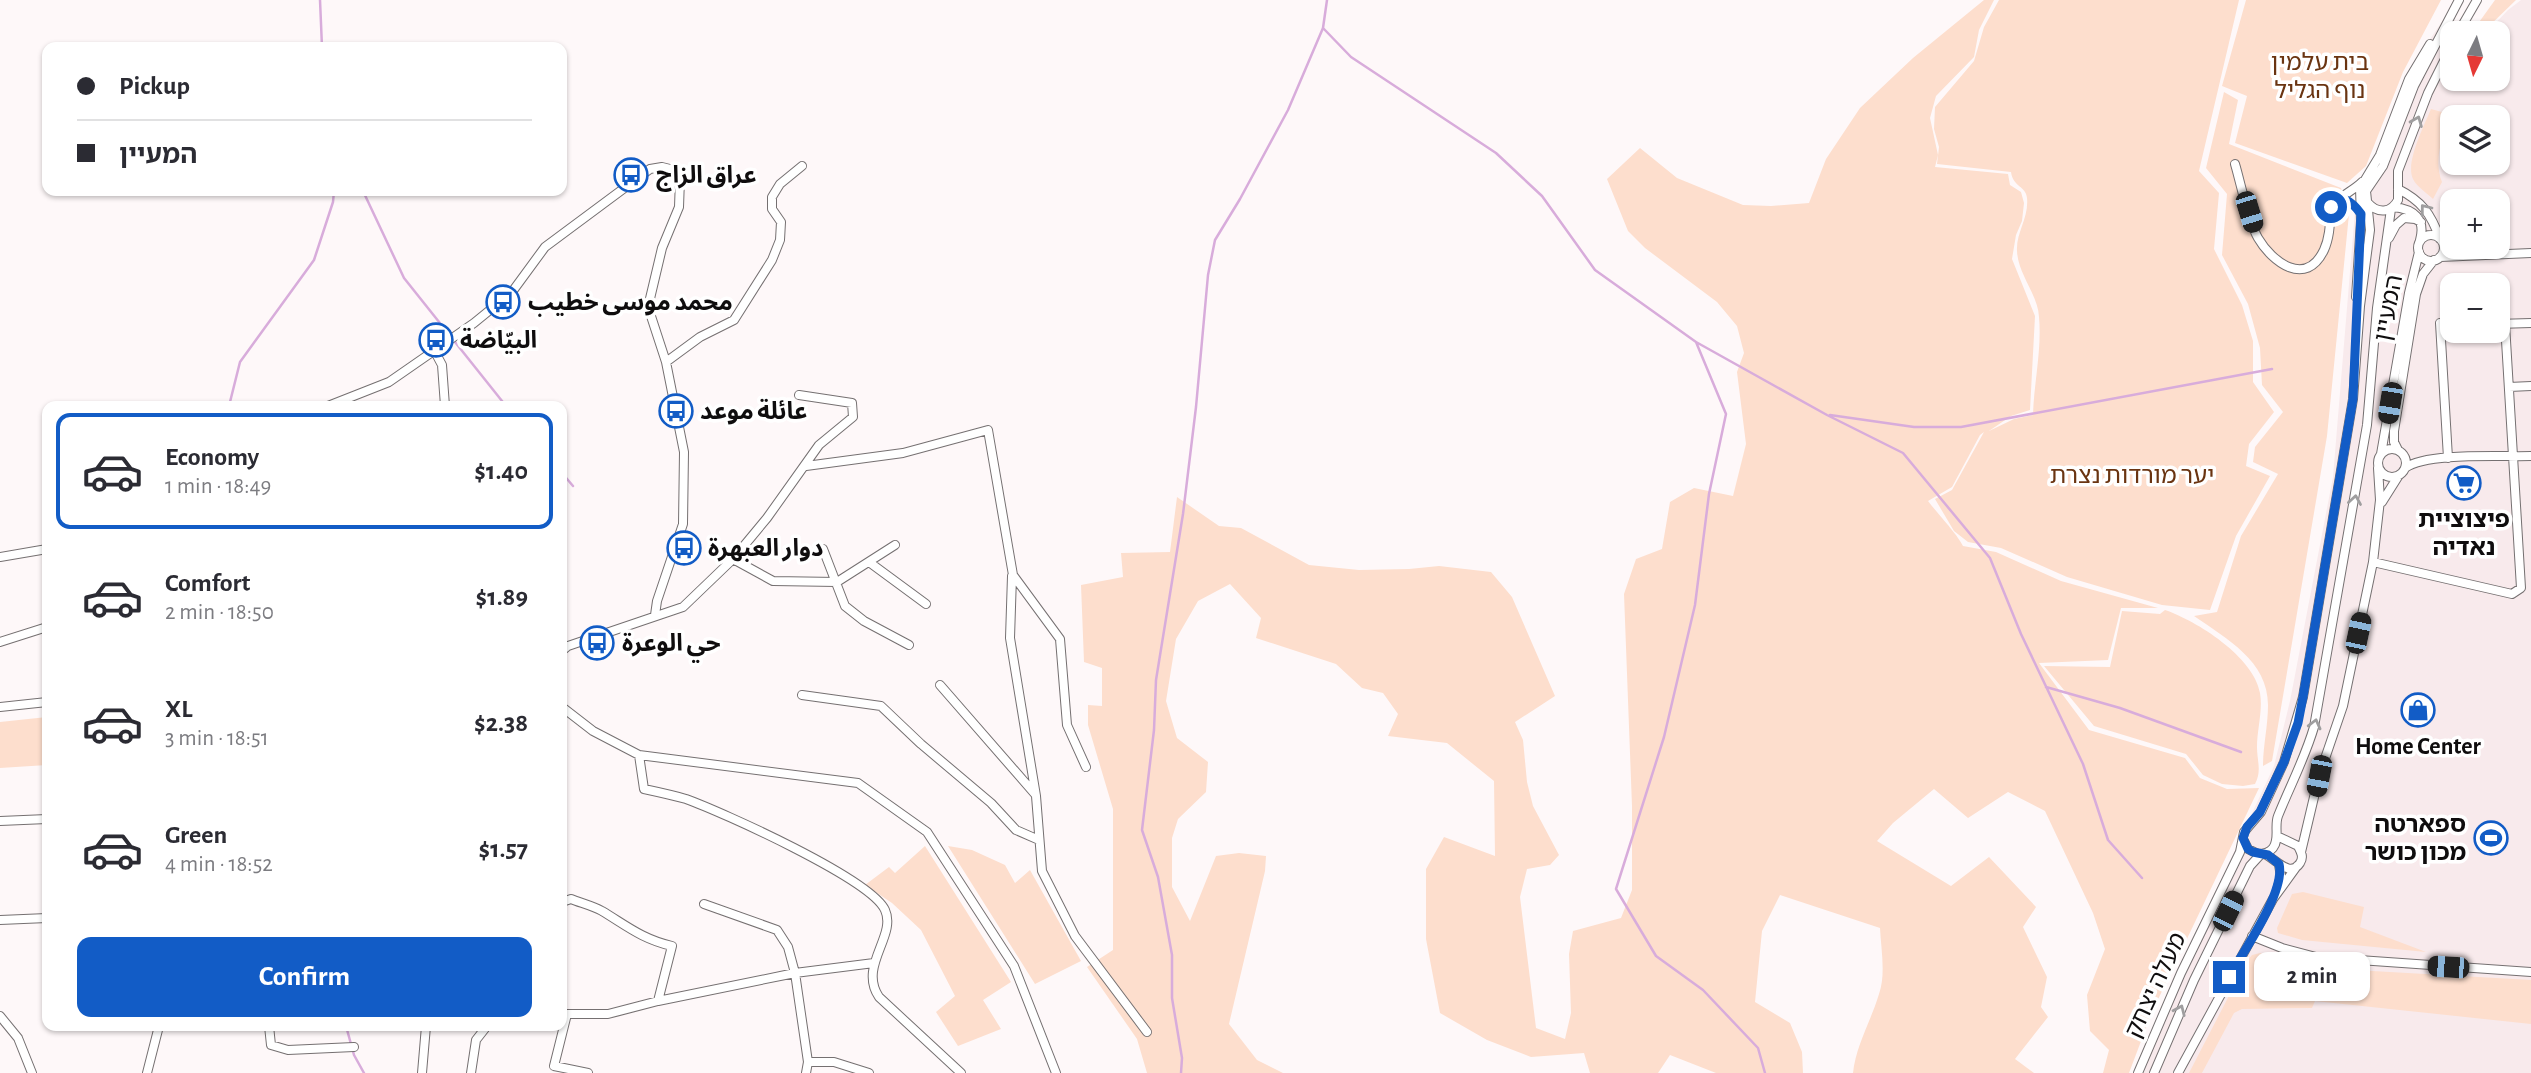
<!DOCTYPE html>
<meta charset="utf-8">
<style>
body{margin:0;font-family:"Alegreya Sans","Noto Sans Arabic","Noto Sans Hebrew",sans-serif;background:#f7f7f7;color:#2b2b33;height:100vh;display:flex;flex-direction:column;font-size:26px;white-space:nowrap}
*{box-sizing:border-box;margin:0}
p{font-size:23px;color:#7c7c81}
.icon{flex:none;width:38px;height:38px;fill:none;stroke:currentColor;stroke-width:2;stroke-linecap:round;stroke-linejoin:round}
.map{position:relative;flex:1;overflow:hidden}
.details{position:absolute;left:42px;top:401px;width:525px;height:630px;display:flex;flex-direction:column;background:#fff;border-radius:14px;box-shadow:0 2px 5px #0004}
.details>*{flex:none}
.guide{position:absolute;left:42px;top:42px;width:525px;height:154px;border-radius:14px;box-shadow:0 2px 5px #0004;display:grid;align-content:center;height:154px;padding:0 35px;background:#fff}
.needle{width:46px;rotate:185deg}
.tools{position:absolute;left:2440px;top:21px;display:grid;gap:14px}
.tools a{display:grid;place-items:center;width:70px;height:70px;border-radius:14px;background:#fff;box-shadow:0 2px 5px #0004;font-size:35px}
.end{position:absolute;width:32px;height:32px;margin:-16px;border:9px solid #125cc6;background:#fff;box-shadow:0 0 0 4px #fff}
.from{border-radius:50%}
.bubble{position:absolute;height:49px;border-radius:14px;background:#fff;box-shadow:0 2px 5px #0004;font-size:23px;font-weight:700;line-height:49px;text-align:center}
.car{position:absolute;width:21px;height:42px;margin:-21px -10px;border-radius:9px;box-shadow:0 0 5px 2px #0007;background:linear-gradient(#222 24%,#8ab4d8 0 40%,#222 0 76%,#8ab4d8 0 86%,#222 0)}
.guide b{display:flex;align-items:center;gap:24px;height:66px;font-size:26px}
.guide b+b{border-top:2px solid #e1e1e2}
.guide i{width:18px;height:18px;background:#2b2b33}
ul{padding:12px 0 0;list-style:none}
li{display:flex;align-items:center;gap:21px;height:116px;margin:0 14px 10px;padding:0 21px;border:4px solid transparent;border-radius:14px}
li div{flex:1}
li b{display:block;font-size:26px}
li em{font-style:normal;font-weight:700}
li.on{border-color:#125cc6}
li>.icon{width:63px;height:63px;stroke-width:1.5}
.action{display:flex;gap:14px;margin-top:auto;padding:14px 35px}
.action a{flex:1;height:80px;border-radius:14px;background:#125cc6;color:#fff;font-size:28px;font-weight:700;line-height:80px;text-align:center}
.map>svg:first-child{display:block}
.built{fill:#f8eaec;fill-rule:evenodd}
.green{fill:#fddecd}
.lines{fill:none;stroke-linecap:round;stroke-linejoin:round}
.stream{stroke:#d8acdb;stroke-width:2.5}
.minor-casing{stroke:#757071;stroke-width:10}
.minor{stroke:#fff;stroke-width:8}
.oneway{stroke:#9f9e9f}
.route{stroke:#125cc6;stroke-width:9}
.labels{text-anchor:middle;stroke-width:7;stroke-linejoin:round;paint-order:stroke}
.park-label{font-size:24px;fill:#6a3411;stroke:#fff}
.poi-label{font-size:24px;font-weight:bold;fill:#0f0d0e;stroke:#fff;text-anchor:start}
.street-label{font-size:24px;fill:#0f0d0e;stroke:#fff}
</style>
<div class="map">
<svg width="2531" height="1073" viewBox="0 0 2531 1073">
<rect width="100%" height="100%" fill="#fef8f9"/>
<!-- built -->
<path class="built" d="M2521 0H2531V1073H2134L2168 994 2274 766 2290 701 2333 477 2357 187 2373 161 2419 55 2446 16 2481 33H2452V79H2497V33H2486L2508 10ZM2452 117H2497V163H2452ZM2452 201H2497V247H2452ZM2452 285H2497V331H2452Z"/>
<!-- green -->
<path class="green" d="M1984 0H1994L1979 30 1974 57 1936 96 1930 118 1938 155 1935 167 2008 174 2010 185 2021 192 2024 203 2022 221 2016 235 2012 259 2035 316 2030 410 2011 416 1989 431 2014 419 2033 415C2034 382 2042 349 2039 317 2038 294 2018 275 2017 251 2016 232 2029 218 2027 198 2026 186 2013 187 2011 172L1937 164 1939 147 1934 129 1935 107 1974 61 1984 27 1999 0H2239L2199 171 2219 193 2214 249 2242 305 2253 341V382L2274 412 2249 444 2246 466 2270 476 2236 536 2210 610 2162 605 2067 577 2001 548 1968 542 1954 531 1935 499 1952 490 1984 432 1980 435 1952 487 1928 501C1937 513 1958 535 1963 546L1996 552 2061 581 2158 608H2121L2108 660 2039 663 2089 730 2185 758 2200 778 2227 789 2259 788 2152 1012 2129 1073H2103L2109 1050 2090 1031 2087 995 2105 949 2093 913 2045 811 2008 792 1968 818 1934 789 1893 823 1877 841 1951 886 1989 857 2036 907 2023 927 2047 977 2041 1007 2048 1017 2015 1059 2034 1073H1853C1856 1045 1871 1021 1879 994 1886 974 1881 949 1880 928L1780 895 1762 931 1755 1002 1790 1023 1802 1052 1803 1073H1716L1670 1055 1658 1073H1590L1584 1053 1531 1057 1487 1040 1440 1013 1426 939V869L1444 837 1495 856 1494 781 1447 743 1388 736 1398 714 1383 693 1362 688 1336 664 1256 638 1261 618 1230 584 1198 601 1176 639 1166 701 1177 738 1208 762 1206 792 1178 819 1172 838V887L1190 921 1216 856 1239 853 1266 856 1265 871 1229 1024 1257 1060 1283 1073H1147L1137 1039 1087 967 1113 950V809L1088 725V705L1102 706V668L1084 662 1081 585 1123 577 1121 553 1170 552 1177 497 1219 526 1241 528 1309 565 1359 570 1409 569 1439 566 1491 572 1512 597 1555 696 1515 722 1523 740 1527 782 1533 806 1559 855 1550 865 1527 869 1520 897 1536 1028 1565 1039 1571 1013 1569 954 1573 931 1621 918 1632 890V806L1624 594 1636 559 1662 549 1670 502 1694 488 1733 496 1746 444 1737 372 1744 353 1737 326 1717 302 1645 248 1628 231 1607 179 1640 148 1677 178 1743 205 1771 206 1809 203 1826 159 1860 108 1913 58Z
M2246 0H2441L2403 72 2366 166 2347 183 2235 143 2247 96 2222 86Z
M2495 0H2516L2484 31 2477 25Z
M2224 92 2238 100 2229 144 2341 188 2349 214 2327 436 2272 761 2263 766C2263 746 2268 726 2268 705 2268 661 2227 639 2194 616L2217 612 2241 536 2278 474 2253 462 2255 447 2283 412 2262 385 2260 348 2248 304 2222 255 2227 194 2206 168Z
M2431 109 2449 114C2443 136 2433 160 2442 182L2433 199C2427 193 2417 187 2413 179 2405 163 2424 126 2431 109Z
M2165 610C2197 621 2254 657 2260 693 2263 710 2257 730 2257 747 2257 761 2262 771 2255 784L2243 786 2222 784 2203 775 2186 754 2094 726 2044 666 2110 667 2122 611 2160 614Z
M47 717V765L0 768V722Z
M925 846 1011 982 983 1000 1001 1029 958 1046 936 1012 955 996 921 930 892 903 865 885 889 867 895 873Z
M948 846 972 850 1005 865 1015 883 1030 870 1081 961 1035 984Z
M2303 892 2364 907 2360 927 2426 952 2302 940 2278 933 2277 928 2292 894Z
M2260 953 2281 961 2337 969 2531 980V1024L2315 1001 2312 1008 2242 1009 2234 1013 2202 1073H2189L2247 961 2252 955Z"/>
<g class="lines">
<!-- stream -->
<path class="stream" d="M320 0 322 47
M1323 28 1351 57 1496 153 1542 196 1595 270 1696 342 1726 414 1709 494 1695 605 1664 737 1616 889 1656 956 1703 990 1758 1048 1765 1073
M363 191 404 278 506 406
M1696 342 1827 415 1903 453 1990 558 2021 634 2083 764 2108 840 2142 878
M229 406 240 362 314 260 333 202 334 191
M1830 415 1914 427H1961L2272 369
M562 473 573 486
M2046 687 2120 708 2241 752
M346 1026 354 1055 364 1073
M1181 1073 1182 1058 1172 998V955L1158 877 1142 830 1154 730 1156 680 1183 514 1196 407 1208 275 1215 240 1240 199 1288 110 1323 28 1327 0"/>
<defs>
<path id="minor" d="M2458 33 2477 0
M2235 164C2241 184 2248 221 2258 238 2272 262 2306 288 2324 250 2330 237 2330 222 2331 207 2338 197 2353 191 2362 182
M2398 189C2422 201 2431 214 2440 239
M2368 203C2378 214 2391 213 2398 200V171L2428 93 2452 45
M2393 207C2414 209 2426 219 2420 240
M2418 248a13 13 0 1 1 26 0a13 13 0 1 1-26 0Z
M2389 238 2396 225 2404 218 2415 219 2421 222
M2440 257 2531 253
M2356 297 2361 221 2360 188 2380 155 2409 79 2430 44
M2497 324 2531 323
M434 350 442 365 445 406
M666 362 700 337 734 320 772 260 780 240 781 222 772 209V197L780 184 802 166
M2509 387 2531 386
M328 406 389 382 474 323 512 292 545 247 650 169 662 167 674 170 680 179 679 207 662 248 648 307 666 362 684 452 683 524 657 601 655 615
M2378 463a14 14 0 1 1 28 0a14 14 0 1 1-28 0Z
M2398 450 2394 442V431L2416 294 2423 274 2434 260
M2381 454 2409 293 2419 252
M2448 458 2440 323H2452
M806 466 903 453 988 430 1013 575 1060 639 1067 725 1086 767
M2405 468C2427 452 2501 457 2531 456
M2382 502 2399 475
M823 549 845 606 864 621 909 645
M0 557 47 549
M733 559 773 581 837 582 895 545
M869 562 926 604
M2373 562 2512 594 2521 588 2505 324
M1012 576 1010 638 1036 796 1042 871 1075 936 1147 1032
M0 642 47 627
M562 651 568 646 683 607 733 559 767 518 819 445 853 417 852 403 799 395
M940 685 1035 794
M802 695 881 706 921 744 991 803 1016 830 1039 840
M0 707 47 702
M562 707 593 731 639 755 858 783 927 832 1014 966 1056 1073
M639 755 644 789C658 792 672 795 686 799 722 812 871 879 885 910 897 936 858 966 879 997L961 1073
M0 821 47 819
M2244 841 2248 849 2258 854C2264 854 2269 853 2273 848 2280 839 2274 826 2278 816 2290 786 2305 758 2314 727L2367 425 2377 308 2391 209
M2301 852 2319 776 2343 706 2373 562 2380 500 2378 468
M2264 854C2274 857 2290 879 2300 863 2304 857 2301 852 2298 846L2277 836
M2277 890 2281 876 2279 865
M562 902 571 899C581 903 593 906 602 911 627 926 642 939 672 946L658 1001 608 1014H567
M704 904 777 930 788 947 795 973 808 1062 806 1073
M0 920 47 918
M2252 936 2282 948 2316 957 2531 972
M658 1001 795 973 874 963
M565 1014H567L554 1066 588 1073
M0 1016 18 1038 32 1073
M269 1026 271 1045 288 1050 354 1047
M808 1062H834L869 1073
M147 1073 159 1026
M422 1073 426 1026
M471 1073 476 1040 487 1026
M2138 1073 2181 973 2240 852 2244 832 2261 812 2284 762 2303 697 2353 399 2360 306 2370 230 2366 191 2383 166 2414 86 2459 0
M2154 1073 2194 980 2250 866 2261 854
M2178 1073 2273 899 2297 866"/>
</defs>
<!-- minor casing -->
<use href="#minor" class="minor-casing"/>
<!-- minor -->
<use href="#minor" class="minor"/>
</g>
<!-- one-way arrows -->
<defs><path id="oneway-chevron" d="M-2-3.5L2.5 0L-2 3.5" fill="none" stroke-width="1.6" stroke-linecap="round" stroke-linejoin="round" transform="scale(1.75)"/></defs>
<g class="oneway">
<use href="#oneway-chevron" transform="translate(2417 121) rotate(-68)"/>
<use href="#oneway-chevron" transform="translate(2425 209) rotate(-128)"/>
<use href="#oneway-chevron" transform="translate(2355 500) rotate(-81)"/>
<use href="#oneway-chevron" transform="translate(2315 724) rotate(-76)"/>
<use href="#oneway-chevron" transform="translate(2180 1010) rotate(-66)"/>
</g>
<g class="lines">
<!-- route -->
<path class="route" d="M2229 977C2243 952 2286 891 2279 864L2268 855 2253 852 2248 849 2243 838 2247 827 2260 812 2284 762 2298 723 2303 697 2353 399 2361 214C2353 203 2341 191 2331 207"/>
</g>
<!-- icons -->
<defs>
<symbol id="bus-ring" viewBox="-11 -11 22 22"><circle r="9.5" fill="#fff" stroke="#125cc6" stroke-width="1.5"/><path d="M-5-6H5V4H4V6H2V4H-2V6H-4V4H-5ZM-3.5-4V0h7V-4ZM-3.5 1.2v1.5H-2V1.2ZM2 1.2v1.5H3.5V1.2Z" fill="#125cc6"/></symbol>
<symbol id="supermarket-ring" viewBox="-11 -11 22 22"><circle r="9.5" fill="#fff" stroke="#125cc6" stroke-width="1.5"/><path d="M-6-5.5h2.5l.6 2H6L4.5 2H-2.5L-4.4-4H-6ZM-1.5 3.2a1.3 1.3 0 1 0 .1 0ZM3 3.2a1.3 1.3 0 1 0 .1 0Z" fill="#125cc6"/></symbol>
<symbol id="shop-ring" viewBox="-11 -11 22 22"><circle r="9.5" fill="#fff" stroke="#125cc6" stroke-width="1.5"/><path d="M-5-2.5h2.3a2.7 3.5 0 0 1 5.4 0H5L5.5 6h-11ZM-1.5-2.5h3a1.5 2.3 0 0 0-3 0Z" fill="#125cc6"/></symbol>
<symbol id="stadium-ring" viewBox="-11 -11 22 22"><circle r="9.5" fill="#fff" stroke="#125cc6" stroke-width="1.5"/><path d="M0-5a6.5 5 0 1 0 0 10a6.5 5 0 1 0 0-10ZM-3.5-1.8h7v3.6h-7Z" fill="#125cc6"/></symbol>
</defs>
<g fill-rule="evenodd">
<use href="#bus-ring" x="612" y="156" width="38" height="38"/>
<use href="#bus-ring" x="484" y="283" width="38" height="38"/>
<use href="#bus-ring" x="417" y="321" width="38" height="38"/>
<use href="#bus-ring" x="657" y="392" width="38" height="38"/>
<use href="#supermarket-ring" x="2445" y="464" width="38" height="38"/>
<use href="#bus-ring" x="665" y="529" width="38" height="38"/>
<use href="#bus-ring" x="578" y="624" width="38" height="38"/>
<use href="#shop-ring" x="2399" y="691" width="38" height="38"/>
<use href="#stadium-ring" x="2472" y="819" width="38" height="38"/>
</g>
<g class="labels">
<!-- park labels -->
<g class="park-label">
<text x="2320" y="70">בית עלמין<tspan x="2320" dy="28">נוף הגליל</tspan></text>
<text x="2132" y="483">יער מורדות נצרת</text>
</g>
<!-- poi labels -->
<g class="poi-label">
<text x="656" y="183">عراق الزاج</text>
<text x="528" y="310">محمد موسى خطيب</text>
<text x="460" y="348">البيّاضة</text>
<text x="700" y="419">عائلة موعد</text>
<text x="2464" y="527" text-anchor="middle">פיצוציית<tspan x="2464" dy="28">נאדיה</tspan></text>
<text x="708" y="556">دوار العبهرة</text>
<text x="622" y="651">حي الوعرة</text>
<text x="2418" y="754" text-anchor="middle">Home Center</text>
<text x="2466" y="832" text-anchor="end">ספארטה<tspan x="2466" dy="28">מכון כושר</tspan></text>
</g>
<!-- street labels -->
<g class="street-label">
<text transform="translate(2388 308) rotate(-79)" y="8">המעיין</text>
<text transform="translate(2155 985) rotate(-65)" y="8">מעלה יצחק</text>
</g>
</g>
</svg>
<div class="tools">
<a><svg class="needle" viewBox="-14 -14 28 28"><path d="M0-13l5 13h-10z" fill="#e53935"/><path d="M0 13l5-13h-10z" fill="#7c7c81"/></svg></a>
<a><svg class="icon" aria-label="layers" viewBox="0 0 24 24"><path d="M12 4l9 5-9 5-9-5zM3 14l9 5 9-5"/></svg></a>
<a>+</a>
<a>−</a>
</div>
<i class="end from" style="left:2331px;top:207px"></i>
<i class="end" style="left:2229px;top:977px"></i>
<div class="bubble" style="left:2254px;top:952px;width:116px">2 min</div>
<i class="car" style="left:2249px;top:212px;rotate:163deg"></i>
<i class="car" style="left:2390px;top:403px;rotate:189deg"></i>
<i class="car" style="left:2358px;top:633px;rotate:12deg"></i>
<i class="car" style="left:2319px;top:776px;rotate:191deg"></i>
<i class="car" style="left:2228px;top:911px;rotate:26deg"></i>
<i class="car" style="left:2448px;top:967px;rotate:274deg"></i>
<div class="guide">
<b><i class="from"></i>Pickup</b>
<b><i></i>המעיין</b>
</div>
<section class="details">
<ul>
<li class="on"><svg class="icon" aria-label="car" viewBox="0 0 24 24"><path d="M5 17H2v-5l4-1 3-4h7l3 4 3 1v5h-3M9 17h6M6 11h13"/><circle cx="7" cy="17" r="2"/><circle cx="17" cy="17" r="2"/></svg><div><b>Economy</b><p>1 min · 18:49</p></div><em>$1.40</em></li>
<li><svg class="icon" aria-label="car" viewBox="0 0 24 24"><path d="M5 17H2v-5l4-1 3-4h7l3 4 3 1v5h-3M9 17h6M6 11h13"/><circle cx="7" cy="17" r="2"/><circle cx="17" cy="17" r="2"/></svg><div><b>Comfort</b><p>2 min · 18:50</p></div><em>$1.89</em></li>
<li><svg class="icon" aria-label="car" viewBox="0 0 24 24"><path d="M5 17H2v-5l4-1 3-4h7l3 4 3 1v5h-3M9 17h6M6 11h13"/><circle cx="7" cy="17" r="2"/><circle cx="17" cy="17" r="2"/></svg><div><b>XL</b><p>3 min · 18:51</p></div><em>$2.38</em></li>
<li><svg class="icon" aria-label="car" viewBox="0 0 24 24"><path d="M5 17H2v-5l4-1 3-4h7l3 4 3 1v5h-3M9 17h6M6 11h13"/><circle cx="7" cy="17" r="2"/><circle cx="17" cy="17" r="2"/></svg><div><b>Green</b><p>4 min · 18:52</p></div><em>$1.57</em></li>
</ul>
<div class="action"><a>Confirm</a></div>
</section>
</div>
